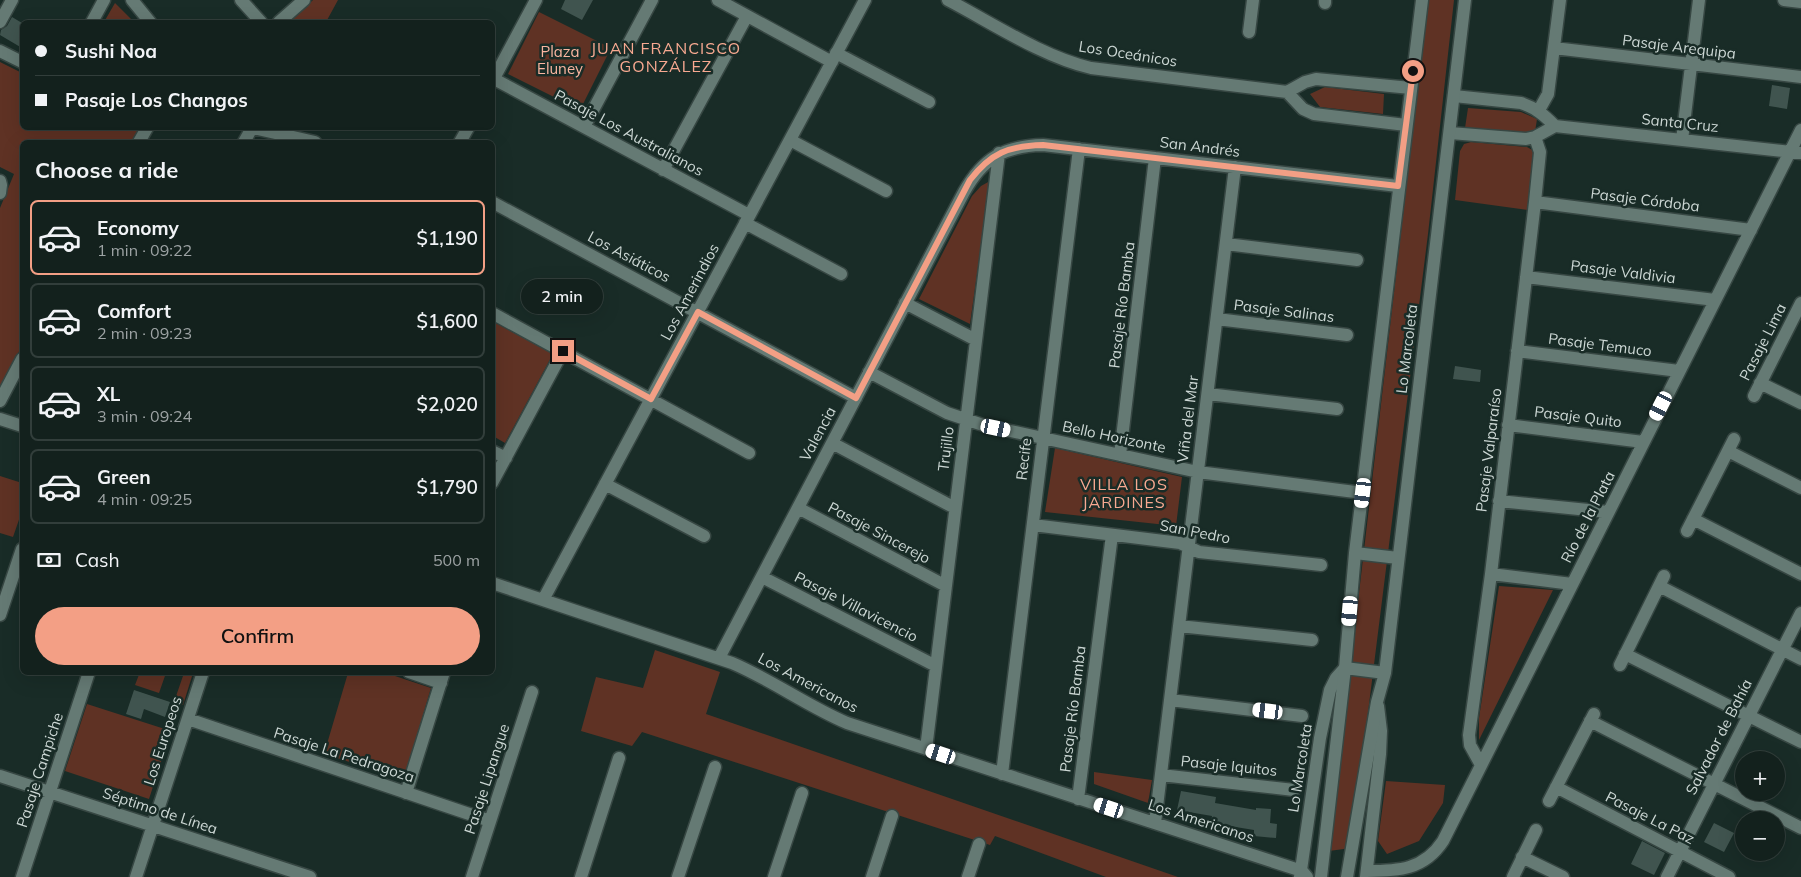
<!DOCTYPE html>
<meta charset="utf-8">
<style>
body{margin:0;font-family:Mulish,sans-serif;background:#1c2926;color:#f1f3f6;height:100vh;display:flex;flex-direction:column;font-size:19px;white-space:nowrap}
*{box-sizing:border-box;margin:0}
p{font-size:16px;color:#9da3a4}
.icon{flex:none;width:28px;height:28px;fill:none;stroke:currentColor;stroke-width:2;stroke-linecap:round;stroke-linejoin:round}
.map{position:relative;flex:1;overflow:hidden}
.drawer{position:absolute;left:20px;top:140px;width:475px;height:535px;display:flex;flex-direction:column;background:#13211d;border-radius:8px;box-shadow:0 5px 20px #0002,0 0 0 1px #323e3b}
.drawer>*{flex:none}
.banner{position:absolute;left:20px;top:20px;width:475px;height:110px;border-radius:8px;box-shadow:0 5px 20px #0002,0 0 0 1px #323e3b;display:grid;align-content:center;height:110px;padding:0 15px;background:#13211d}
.controls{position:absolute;left:1735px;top:751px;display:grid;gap:10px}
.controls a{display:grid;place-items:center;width:50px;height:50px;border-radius:50%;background:#13211d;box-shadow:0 5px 20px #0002,0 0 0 1px #323e3b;font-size:25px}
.end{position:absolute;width:22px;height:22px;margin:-11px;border:6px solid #f39f85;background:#111;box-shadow:0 0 0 2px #111}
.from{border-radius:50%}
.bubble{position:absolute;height:35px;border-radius:18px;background:#13211d;box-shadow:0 5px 20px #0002,0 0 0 1px #323e3b;font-size:16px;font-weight:600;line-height:35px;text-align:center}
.car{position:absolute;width:15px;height:30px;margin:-15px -8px;border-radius:6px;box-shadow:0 0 4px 1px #0007;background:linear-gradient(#fff 24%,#345 0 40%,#fff 0 76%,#345 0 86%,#fff 0)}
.banner b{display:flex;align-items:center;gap:18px;height:48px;font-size:19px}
.banner b+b{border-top:1px solid #323e3b}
.banner i{width:12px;height:12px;background:#f1f3f6}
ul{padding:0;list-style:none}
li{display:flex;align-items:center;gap:15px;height:75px;margin:0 10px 8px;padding:0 5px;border:2px solid #323e3b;border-radius:8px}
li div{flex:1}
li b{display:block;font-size:19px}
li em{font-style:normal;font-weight:600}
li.selected{border-color:#f39f85}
li>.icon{width:45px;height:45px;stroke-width:1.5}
h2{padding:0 15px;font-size:22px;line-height:60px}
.pay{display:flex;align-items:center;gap:12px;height:55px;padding:0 15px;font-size:19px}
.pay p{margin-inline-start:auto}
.primary-button{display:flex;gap:10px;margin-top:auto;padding:10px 15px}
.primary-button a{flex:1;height:58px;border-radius:30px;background:#f39f85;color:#111;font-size:20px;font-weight:600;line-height:58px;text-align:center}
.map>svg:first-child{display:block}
.green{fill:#5f3224}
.building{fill:#40544f}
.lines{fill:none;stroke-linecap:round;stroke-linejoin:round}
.minor-casing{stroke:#374743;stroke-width:15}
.secondary-casing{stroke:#374743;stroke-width:15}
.minor{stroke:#657a74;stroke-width:12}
.secondary{stroke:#657a74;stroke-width:12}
.route{stroke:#f39f85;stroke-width:6}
.labels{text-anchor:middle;stroke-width:5;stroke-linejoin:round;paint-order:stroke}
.street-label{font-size:15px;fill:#ccd7d4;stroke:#192c27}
.park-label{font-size:15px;fill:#fab5a0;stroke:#192c27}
.neighbourhood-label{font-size:16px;letter-spacing:1px;fill:#f8a991;stroke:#192c27}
</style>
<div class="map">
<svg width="1801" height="877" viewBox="0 0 1801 877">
<rect width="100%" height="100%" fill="#192c27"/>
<!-- green -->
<path class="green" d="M313 0H338L326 22H290Z
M1428 0H1454L1428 234 1351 848 1329 851Z
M115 3 134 22H104Z
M539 12 611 48 580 110 508 74Z
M0 62 22 73V128H141L133 142H22V346L0 387V208L14 174 0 167Z
M1325 87 1384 94 1383 114 1320 107 1310 94Z
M1468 108 1521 112 1537 119 1535 132 1519 136 1465 128Z
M1471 142 1527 147 1534 151 1528 210 1455 200 1460 151 1464 144Z
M990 181 970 324 919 299 972 196 981 186Z
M492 321 553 354 505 443 493 436Z
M1055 448 1182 477 1176 526 1045 512Z
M0 476 22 483V511L13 537 0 533Z
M1499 586 1553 590 1479 740V718Z
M655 650 720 672 706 714 1178 877H1106L995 836 990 845 642 732 632 746 581 731 596 677 643 688Z
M140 672 166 673 159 693 135 685Z
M184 673H193L183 705 174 702Z
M348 673H386L431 688 404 779 324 754Z
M87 704 171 731 149 799 65 771Z
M1094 772 1152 780 1148 803 1094 784Z
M1386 781 1445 785 1443 803 1419 841 1387 854 1378 841Z"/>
<!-- building -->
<path class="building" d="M565 0H593L582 20 561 9Z
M12 17 22 23V48L0 35 1 30 7 26Z
M1772 85 1790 88 1787 109 1769 106Z
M1455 366 1481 370 1480 382 1453 379Z
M134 690 170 702 165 717 144 709 141 719 126 714Z
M1181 791 1216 797 1215 803 1256 810V808L1271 809 1270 823 1277 824 1276 838 1254 836V830L1211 823 1212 816 1177 810Z
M1714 823 1734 833 1724 852 1704 842Z
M1642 841 1665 853 1654 875 1631 864Z"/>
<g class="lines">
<defs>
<path id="minor" d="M132 0 150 22
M241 0 261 22
M718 0 832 62
M948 0C992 23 1043 57 1091 68L1287 92 1305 82 1316 79 1411 88
M1784 0 1801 2
M1325 3V0
M0 22 12 0
M92 22 104 0
M279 22 304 0
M1249 32 1253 0
M1554 48 1801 77
M0 51 22 62
M836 53 929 102
M494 79 749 215
M492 82 536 0
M1287 92 1303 109 1314 114 1406 125
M1454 96 1521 103C1536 108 1544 115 1555 126L1801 153
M1539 110 1548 94 1560 0
M584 127 652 0
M254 128 315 142
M1450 133 1526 139 1535 137 1555 126
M790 140 886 191
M1682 140 1699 0
M139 142 147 128
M244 142 252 128
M460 142 468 128
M663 170 747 16
M0 181 1 185 0 193
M492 202 856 398
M1535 202 1751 230
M745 223 841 274
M1226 244 1357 260
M1526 277 1715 300
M905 303 976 340
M492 313 749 453
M1217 319 1347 335
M1517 351 1679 371
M869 372 947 413 983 425 1198 472 1363 493
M1760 383 1801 403
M1208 394 1337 409
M1754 396 1801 303
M0 401 22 359
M0 419 22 426
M1508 425 1643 442
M832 443 955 508
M492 451 506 458
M1728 451 1801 488
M1120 455 1155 158
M492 483 563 351
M605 484 704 536
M1499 501 1608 512
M798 508 946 586
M1693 519 1801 574
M1033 525 1180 543 1199 552 1321 565
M1687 531 1734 439
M1491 574 1572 584
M762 577 936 666
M492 583 732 663C772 680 807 706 847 723L1302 871 1307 877
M1659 586 1801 659
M543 600 865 0
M0 615 22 549
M1179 626 1312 640
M1625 654 1801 742
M719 658 964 192C983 158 1004 146 1043 145L1398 186
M1620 665 1664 576
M409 672 441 683
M1170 700 1302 716
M188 719 490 821
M1590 721 1801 828
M926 749 999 153
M1481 765 1470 745 1469 735 1491 574 1535 202 1540 152 1535 137
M1002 774 1079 149
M1161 775 1294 790
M0 776 310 877
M1556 787 1729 877
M406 793 444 672
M1078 799 1112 535
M1549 801 1594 714
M1155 823 1235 167
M1522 857 1563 877
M1367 871C1398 871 1424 870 1443 841L1801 130
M22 877 89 672
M136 877 203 672
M472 877 532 692
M581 877 619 758
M678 877 715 767
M774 877 802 793
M872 877 892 816
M968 877 979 844
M1300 877 1320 738 1330 690 1336 678 1345 668
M1366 877 1380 754 1381 731 1378 706
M1513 877 1536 830
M1667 877 1801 613"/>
<path id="secondary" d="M1355 553 1398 558
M1345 668 1385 673
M1321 877 1345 668 1355 553 1422 0
M1347 877 1377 702 1385 673 1465 0"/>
</defs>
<!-- minor casing -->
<use href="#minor" class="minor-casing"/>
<!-- secondary casing -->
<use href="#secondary" class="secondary-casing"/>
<!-- minor -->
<use href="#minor" class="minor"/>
<!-- secondary -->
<use href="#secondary" class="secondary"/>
</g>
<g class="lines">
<!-- route -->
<path class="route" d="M563 351 651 399 698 312 856 398 970 180C991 153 1008 146 1043 145L1398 186 1413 71"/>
</g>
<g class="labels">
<!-- street labels -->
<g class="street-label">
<text transform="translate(1679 47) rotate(7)" y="5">Pasaje Arequipa</text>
<text transform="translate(1128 54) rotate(9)" y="5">Los Oceánicos</text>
<text transform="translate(1680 123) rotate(6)" y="5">Santa Cruz</text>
<text transform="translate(629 133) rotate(28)" y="5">Pasaje Los Australianos</text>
<text transform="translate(1200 147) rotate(7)" y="5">San Andrés</text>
<text transform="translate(1645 200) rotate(7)" y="5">Pasaje Córdoba</text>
<text transform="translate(629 257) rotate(28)" y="5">Los Asiáticos</text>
<text transform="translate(1623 272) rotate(7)" y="5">Pasaje Valdivia</text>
<text transform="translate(690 292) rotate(-62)" y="5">Los Amerindios</text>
<text transform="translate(1122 305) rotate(-83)" y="5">Pasaje Río Bamba</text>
<text transform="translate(1284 311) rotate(7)" y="5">Pasaje Salinas</text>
<text transform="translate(1763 342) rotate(-63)" y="5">Pasaje Lima</text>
<text transform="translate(1600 345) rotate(7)" y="5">Pasaje Temuco</text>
<text transform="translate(1407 349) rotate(-83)" y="5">Lo Marcoleta</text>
<text transform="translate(1578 417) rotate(7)" y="5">Pasaje Quito</text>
<text transform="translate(1188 419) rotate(-83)" y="5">Viña del Mar</text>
<text transform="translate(818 434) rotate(-62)" y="5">Valencia</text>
<text transform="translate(1114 437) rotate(12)" y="5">Bello Horizonte</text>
<text transform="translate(946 449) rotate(-83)" y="5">Trujillo</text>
<text transform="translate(1489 450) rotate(-83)" y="5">Pasaje Valparaíso</text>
<text transform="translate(1024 459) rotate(-83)" y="5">Recife</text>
<text transform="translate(1588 517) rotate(-63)" y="5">Río de la Plata</text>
<text transform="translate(1195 532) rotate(11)" y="5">San Pedro</text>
<text transform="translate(879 533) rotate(28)" y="5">Pasaje Sincerejo</text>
<text transform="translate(856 607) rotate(27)" y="5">Pasaje Villavicencio</text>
<text transform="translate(808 683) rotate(28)" y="5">Los Americanos</text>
<text transform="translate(1073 709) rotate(-83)" y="5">Pasaje Río Bamba</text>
<text transform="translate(1719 737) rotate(-63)" y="5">Salvador de Bahía</text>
<text transform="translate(163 741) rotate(-72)" y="5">Los Europeos</text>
<text transform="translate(344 755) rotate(18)" y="5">Pasaje La Pedragoza</text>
<text transform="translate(1229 766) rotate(6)" y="5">Pasaje Iquitos</text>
<text transform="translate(1300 768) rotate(-81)" y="5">Lo Marcoleta</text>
<text transform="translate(40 770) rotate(-72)" y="5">Pasaje Campiche</text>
<text transform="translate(487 779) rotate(-72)" y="5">Pasaje Lipangue</text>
<text transform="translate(160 811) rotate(18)" y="5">Séptimo de Línea</text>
<text transform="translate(1650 818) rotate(27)" y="5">Pasaje La Paz</text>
<text transform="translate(1201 821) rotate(18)" y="5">Los Americanos</text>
</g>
<!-- park labels -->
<g class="park-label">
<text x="560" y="57">Plaza<tspan x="560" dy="17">Eluney</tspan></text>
</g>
<!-- neighbourhood labels -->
<g class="neighbourhood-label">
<text x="666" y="54">JUAN FRANCISCO<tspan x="666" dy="18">GONZÁLEZ</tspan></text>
<text x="1124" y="490">VILLA LOS<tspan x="1124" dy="18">JARDINES</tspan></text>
</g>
</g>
</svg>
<div class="controls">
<a>+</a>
<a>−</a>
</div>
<i class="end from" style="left:1413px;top:71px"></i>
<i class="end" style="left:563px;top:351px"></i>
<div class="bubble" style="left:521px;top:279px;width:82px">2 min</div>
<i class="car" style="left:1661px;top:406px;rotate:207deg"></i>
<i class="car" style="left:996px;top:428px;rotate:102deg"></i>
<i class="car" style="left:1363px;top:493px;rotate:187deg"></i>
<i class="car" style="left:1350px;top:611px;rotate:185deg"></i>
<i class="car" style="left:1268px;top:711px;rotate:277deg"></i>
<i class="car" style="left:941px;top:754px;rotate:288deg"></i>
<i class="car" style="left:1109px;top:808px;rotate:288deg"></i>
<div class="banner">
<b><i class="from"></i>Sushi Noa</b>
<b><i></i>Pasaje Los Changos</b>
</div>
<section class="drawer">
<h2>Choose a ride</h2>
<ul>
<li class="selected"><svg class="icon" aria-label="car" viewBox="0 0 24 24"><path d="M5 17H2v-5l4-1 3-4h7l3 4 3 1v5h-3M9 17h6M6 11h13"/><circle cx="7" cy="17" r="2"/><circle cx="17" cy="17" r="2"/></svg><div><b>Economy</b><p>1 min · 09:22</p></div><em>$1,190</em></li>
<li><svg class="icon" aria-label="car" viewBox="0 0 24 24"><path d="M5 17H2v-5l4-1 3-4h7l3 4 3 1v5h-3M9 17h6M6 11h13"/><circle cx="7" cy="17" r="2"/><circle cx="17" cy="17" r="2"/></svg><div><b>Comfort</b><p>2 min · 09:23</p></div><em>$1,600</em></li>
<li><svg class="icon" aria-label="car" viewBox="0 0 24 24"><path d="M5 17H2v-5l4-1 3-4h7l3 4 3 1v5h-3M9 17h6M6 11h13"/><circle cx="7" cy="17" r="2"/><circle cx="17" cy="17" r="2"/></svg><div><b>XL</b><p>3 min · 09:24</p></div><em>$2,020</em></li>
<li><svg class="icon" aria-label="car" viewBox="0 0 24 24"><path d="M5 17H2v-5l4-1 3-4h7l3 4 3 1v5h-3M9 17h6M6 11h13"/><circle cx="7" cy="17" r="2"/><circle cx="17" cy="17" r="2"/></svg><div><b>Green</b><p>4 min · 09:25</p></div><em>$1,790</em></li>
</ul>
<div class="pay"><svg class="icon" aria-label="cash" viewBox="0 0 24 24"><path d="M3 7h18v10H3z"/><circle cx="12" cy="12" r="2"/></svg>Cash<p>500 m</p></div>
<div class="primary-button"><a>Confirm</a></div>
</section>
</div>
